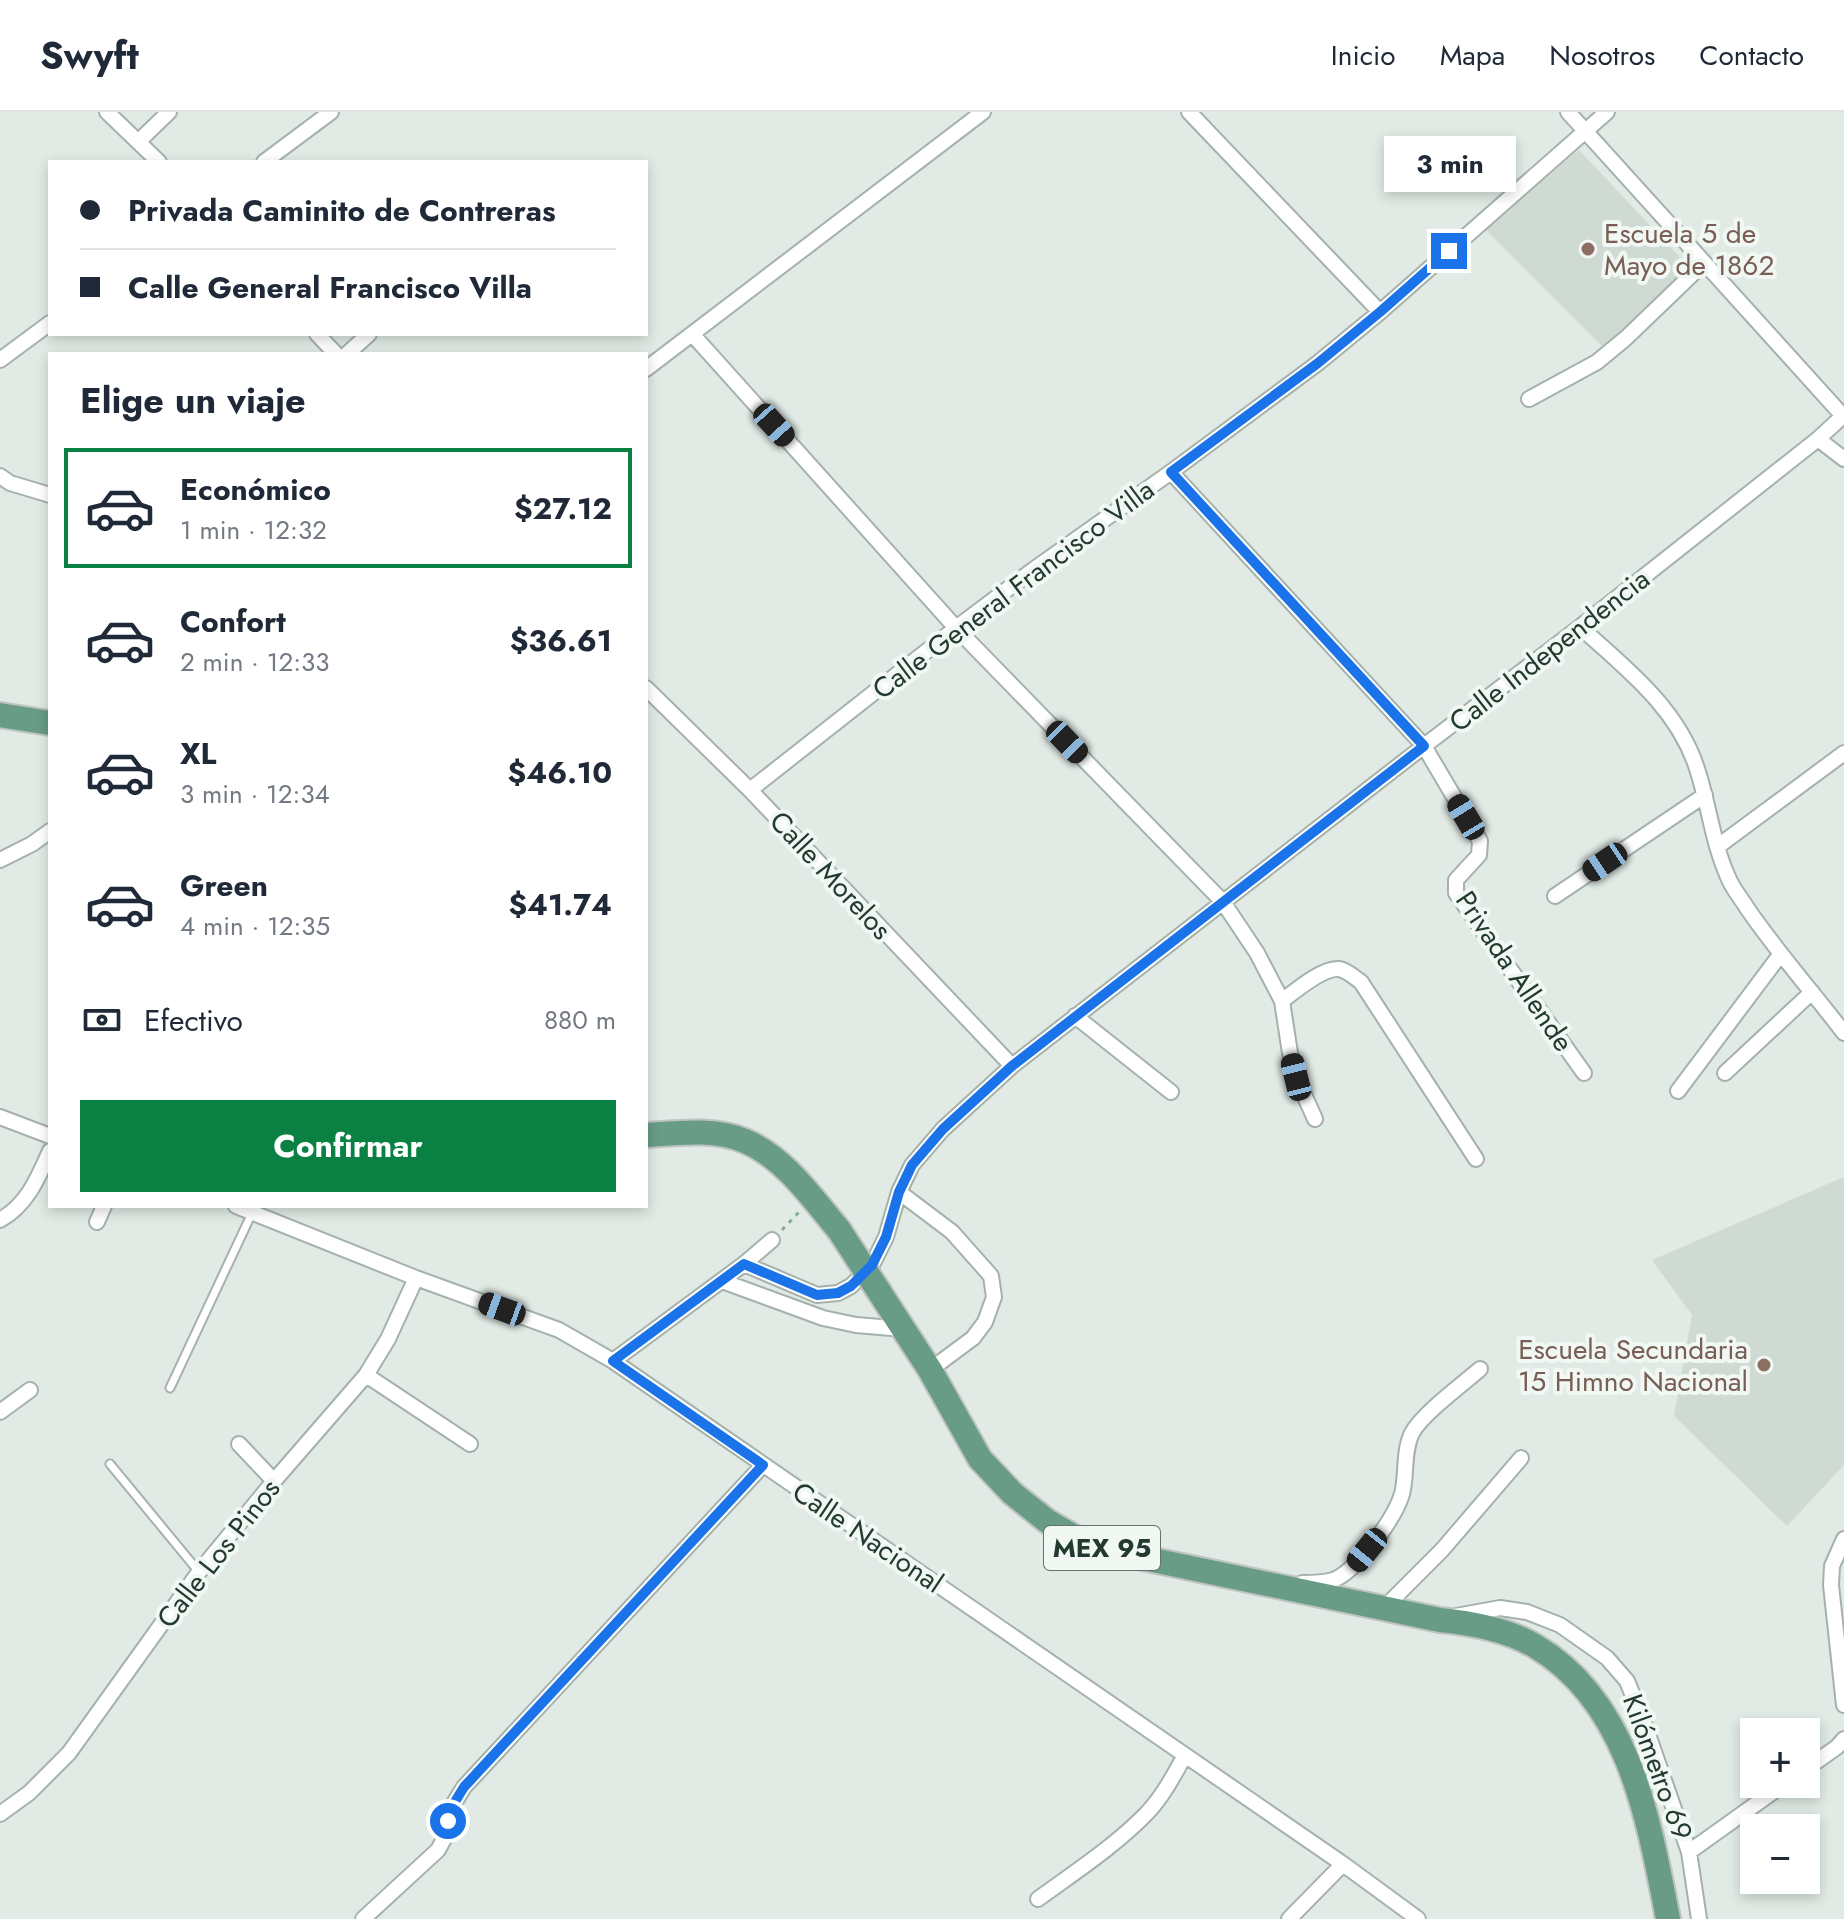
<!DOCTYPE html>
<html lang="es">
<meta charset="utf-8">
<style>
body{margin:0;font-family:Jost,sans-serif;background:#f6f6f7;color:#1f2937;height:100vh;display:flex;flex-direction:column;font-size:30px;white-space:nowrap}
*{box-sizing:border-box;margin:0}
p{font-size:26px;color:#747a83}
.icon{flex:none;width:44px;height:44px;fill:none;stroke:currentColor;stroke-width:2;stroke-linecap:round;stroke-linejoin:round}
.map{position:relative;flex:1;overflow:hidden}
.details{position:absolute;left:48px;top:240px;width:600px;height:856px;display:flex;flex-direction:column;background:#fff;border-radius:0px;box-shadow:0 4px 12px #0003}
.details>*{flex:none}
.top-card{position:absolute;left:48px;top:48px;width:600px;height:176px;border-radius:0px;box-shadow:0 4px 12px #0003;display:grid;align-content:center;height:176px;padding:0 32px;background:#fff}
.fabs{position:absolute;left:1740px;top:1606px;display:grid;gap:16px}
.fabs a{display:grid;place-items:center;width:80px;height:80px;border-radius:0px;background:#fff;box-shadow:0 4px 12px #0003;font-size:40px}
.end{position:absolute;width:36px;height:36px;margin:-18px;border:10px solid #1a73e8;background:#fff;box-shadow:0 0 0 4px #fff}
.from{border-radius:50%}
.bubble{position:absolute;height:56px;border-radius:0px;background:#fff;box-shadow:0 4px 12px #0003;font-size:26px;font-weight:700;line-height:56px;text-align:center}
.car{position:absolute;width:24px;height:48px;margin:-24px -12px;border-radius:10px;box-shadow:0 0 6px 2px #0007;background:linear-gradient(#222 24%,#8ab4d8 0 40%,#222 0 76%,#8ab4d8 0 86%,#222 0)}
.top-card b{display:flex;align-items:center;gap:28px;height:76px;font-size:30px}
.top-card b+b{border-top:2px solid #e0e1e3}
.top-card i{width:20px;height:20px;background:#1f2937}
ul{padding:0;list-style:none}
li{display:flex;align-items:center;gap:24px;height:120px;margin:0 16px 12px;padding:0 16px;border:4px solid transparent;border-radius:0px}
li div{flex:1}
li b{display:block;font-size:30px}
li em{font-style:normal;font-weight:700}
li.selected{border-color:#0b8043}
li>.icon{width:72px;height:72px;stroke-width:1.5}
h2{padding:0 32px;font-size:36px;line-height:96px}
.pay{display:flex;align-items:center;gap:20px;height:88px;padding:0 32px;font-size:30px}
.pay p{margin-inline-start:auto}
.button{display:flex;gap:16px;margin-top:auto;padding:16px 32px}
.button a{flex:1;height:92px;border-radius:0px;background:#0b8043;color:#fff;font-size:32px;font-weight:700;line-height:92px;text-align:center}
header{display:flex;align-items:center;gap:48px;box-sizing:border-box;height:112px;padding:0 40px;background:#fff;border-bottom:2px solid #e0e1e3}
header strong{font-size:38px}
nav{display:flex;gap:44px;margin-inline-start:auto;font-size:28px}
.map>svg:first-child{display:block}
.built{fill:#cfdad3}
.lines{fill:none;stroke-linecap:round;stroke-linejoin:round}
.service-casing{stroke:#a4b2ab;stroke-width:11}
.minor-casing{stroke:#a4b2ab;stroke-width:18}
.primary-casing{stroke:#bdc4c1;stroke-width:28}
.path{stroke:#84ab99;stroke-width:3;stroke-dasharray:4 6;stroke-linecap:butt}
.service{stroke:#fff;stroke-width:7}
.minor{stroke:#fff;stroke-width:14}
.primary{stroke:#699c87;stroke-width:24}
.primary-bridge-casing{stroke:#bdc4c1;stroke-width:28;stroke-linecap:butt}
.primary-bridge{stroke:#699c87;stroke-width:24}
.route{stroke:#1a73e8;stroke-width:10}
.education-dot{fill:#8d6e63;stroke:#f1f7f3;stroke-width:3}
.labels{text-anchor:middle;stroke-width:8;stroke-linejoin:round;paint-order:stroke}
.shield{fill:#f1f7f3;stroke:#61736a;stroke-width:2}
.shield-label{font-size:26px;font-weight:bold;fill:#233a30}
.education-label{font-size:28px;fill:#785e54;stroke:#f1f7f3;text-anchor:start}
.street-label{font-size:28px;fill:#233a30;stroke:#f1f7f3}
</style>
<header>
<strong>Swyft</strong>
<nav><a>Inicio</a><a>Mapa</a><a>Nosotros</a><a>Contacto</a></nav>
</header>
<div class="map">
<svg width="1844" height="1807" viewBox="0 0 1844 1807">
<rect width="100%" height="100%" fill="#e1eae5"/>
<!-- built -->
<path class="built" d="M1579 38 1692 158 1605 237 1484 116Z
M1844 1065V1353L1787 1414 1674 1304 1692 1203 1652 1148Z"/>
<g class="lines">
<defs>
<path id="service" d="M170 1276 252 1101
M110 1352 199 1460"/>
<path id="minor" d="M107 0 159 50
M1189 0 1380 200
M1568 0 1843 304
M139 29 169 0
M264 50 331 0
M317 222 336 242
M693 223 956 516 1223 790 1257 841 1282 889 1290 941 1296 965 1315 1007
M347 242 369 222
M0 248 50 211
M646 257 983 0
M1529 287 1597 250 1626 226 1703 152
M1818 327 1844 347
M1171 360 1424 634 1480 729 1479 743 1456 768V781L1584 961
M0 364 10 371 50 383
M1580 515C1626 556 1680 598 1698 660 1709 694 1713 732 1728 765 1732 776 1741 786 1747 796 1777 840 1812 879 1844 921
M646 576 750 678 1012 954
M750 678 956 516 1033 458 1171 360 1318 251 1380 200 1607 0
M1717 735 1844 641
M0 748 32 732 50 719
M1555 784 1705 683
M1282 889C1295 879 1323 855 1339 857 1347 858 1355 866 1361 870L1476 1047
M1075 904 1171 980
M1725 961 1812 880
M1678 979 1780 843
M0 1005 50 1024
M899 1080 952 1120 991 1164 994 1185 985 1210 973 1226 930 1258
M236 1094 416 1166 559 1218 613 1249 1343 1752 1418 1807
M0 1108C27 1093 38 1066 50 1039
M97 1110 104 1094
M744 1152 817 1183 838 1181 851 1174 872 1153 886 1125 899 1080 912 1053 943 1017 1012 954 1424 634 1580 515 1818 327 1844 303
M722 1169 823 1206 856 1213 903 1217
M613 1249 744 1152 772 1128
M366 1263 470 1332
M0 1300 30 1278
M239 1332 274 1369
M1844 1427 1832 1454 1831 1473 1844 1593
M1302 1471C1313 1471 1323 1471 1333 1468 1356 1460 1395 1406 1402 1382 1407 1363 1403 1339 1412 1321 1422 1302 1463 1272 1480 1257
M1384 1496 1442 1438 1521 1346
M1456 1504 1500 1496 1527 1500 1560 1513 1607 1546 1627 1569 1644 1611 1689 1740 1699 1807
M1806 1657 1837 1635 1844 1627
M0 1702 29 1681 69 1641 199 1460 274 1369 366 1263 388 1227 416 1166
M1689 1740 1784 1672
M1038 1787C1075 1760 1115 1734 1147 1701 1163 1684 1174 1663 1185 1643
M363 1807 438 1738 445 1725 453 1693 464 1675 763 1353
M1289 1807 1343 1752"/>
<path id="primary" d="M0 603 50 611
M646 1023C677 1021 716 1016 745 1029 785 1046 812 1086 839 1118
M880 1181 930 1258 980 1347 1012 1381 1047 1409 1083 1430 1124 1442 1440 1508C1471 1511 1508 1518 1535 1534 1629 1589 1649 1709 1668 1807"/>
</defs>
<!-- service casing -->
<use href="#service" class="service-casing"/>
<!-- minor casing -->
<use href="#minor" class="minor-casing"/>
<!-- primary casing -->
<use href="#primary" class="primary-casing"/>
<!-- path -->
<path class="path" d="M782 1118 799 1100"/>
<!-- service -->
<use href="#service" class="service"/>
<!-- minor -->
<use href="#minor" class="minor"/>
<!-- primary -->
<use href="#primary" class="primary"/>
<defs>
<path id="primary-bridge" d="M839 1118 880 1181"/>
</defs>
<!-- primary-bridge casing -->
<use href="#primary-bridge" class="primary-bridge-casing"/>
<!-- primary-bridge -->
<use href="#primary-bridge" class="primary-bridge"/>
</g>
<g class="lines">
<!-- route -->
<path class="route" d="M448 1709 453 1693 464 1675 763 1353 613 1249 744 1152 817 1183 838 1181 851 1174 872 1153 886 1125 899 1080 912 1053 943 1017 1012 954 1424 634 1171 360 1318 251 1380 200 1449 139"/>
</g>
<!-- markers -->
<g class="education-dot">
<circle cx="1588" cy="137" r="8"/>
<circle cx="1764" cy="1253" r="8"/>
</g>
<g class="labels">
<!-- shield labels -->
<rect class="shield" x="1044" y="1414" width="116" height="44" rx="6"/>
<g class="shield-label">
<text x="1102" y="1445">MEX 95</text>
</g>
<!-- education labels -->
<g class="education-label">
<text x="1604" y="131">Escuela 5 de<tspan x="1604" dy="32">Mayo de 1862</tspan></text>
<text x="1748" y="1247" text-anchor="end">Escuela Secundaria<tspan x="1748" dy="32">15 Himno Nacional</tspan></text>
</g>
<!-- street labels -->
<g class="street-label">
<text transform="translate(1013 477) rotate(-37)" y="10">Calle General Francisco Villa</text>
<text transform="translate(1549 538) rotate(-38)" y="10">Calle Independencia</text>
<text transform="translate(831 763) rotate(47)" y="10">Calle Morelos</text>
<text transform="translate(1515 859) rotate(56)" y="10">Privada Allende</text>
<text transform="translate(868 1425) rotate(34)" y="10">Calle Nacional</text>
<text transform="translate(218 1441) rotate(-52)" y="10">Calle Los Pinos</text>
<text transform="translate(1658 1655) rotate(70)" y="10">Kilómetro 69</text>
</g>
</g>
</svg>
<div class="fabs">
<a>+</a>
<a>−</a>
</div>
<i class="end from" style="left:448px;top:1709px"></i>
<i class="end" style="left:1449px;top:139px"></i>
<div class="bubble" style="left:1384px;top:24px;width:132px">3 min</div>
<i class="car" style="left:774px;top:313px;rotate:138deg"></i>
<i class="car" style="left:1067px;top:630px;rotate:136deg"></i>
<i class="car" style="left:1466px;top:705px;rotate:329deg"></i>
<i class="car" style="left:1605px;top:750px;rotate:236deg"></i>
<i class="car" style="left:1296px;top:965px;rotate:346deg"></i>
<i class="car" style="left:502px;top:1197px;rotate:290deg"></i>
<i class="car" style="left:1367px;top:1438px;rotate:219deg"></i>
<div class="top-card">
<b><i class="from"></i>Privada Caminito de Contreras</b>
<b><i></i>Calle General Francisco Villa</b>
</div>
<section class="details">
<h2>Elige un viaje</h2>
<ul>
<li class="selected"><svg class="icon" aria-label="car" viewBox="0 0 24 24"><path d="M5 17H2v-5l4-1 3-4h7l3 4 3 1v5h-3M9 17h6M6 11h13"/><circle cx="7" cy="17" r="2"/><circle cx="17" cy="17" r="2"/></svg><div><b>Económico</b><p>1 min · 12:32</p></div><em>$27.12</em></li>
<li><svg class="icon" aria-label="car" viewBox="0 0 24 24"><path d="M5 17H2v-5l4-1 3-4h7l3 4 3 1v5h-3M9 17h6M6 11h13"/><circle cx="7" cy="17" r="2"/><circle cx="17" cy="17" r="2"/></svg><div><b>Confort</b><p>2 min · 12:33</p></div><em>$36.61</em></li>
<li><svg class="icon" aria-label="car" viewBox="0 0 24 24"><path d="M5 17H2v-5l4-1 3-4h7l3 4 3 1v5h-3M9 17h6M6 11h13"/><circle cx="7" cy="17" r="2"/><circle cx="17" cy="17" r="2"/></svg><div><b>XL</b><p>3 min · 12:34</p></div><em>$46.10</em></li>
<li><svg class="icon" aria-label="car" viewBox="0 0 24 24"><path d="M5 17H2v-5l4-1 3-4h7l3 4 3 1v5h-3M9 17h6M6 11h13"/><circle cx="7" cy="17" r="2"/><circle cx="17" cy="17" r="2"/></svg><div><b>Green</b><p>4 min · 12:35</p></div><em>$41.74</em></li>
</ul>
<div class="pay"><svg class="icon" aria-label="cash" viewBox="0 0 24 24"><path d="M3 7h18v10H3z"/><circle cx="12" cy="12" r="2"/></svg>Efectivo<p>880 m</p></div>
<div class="button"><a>Confirmar</a></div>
</section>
</div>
